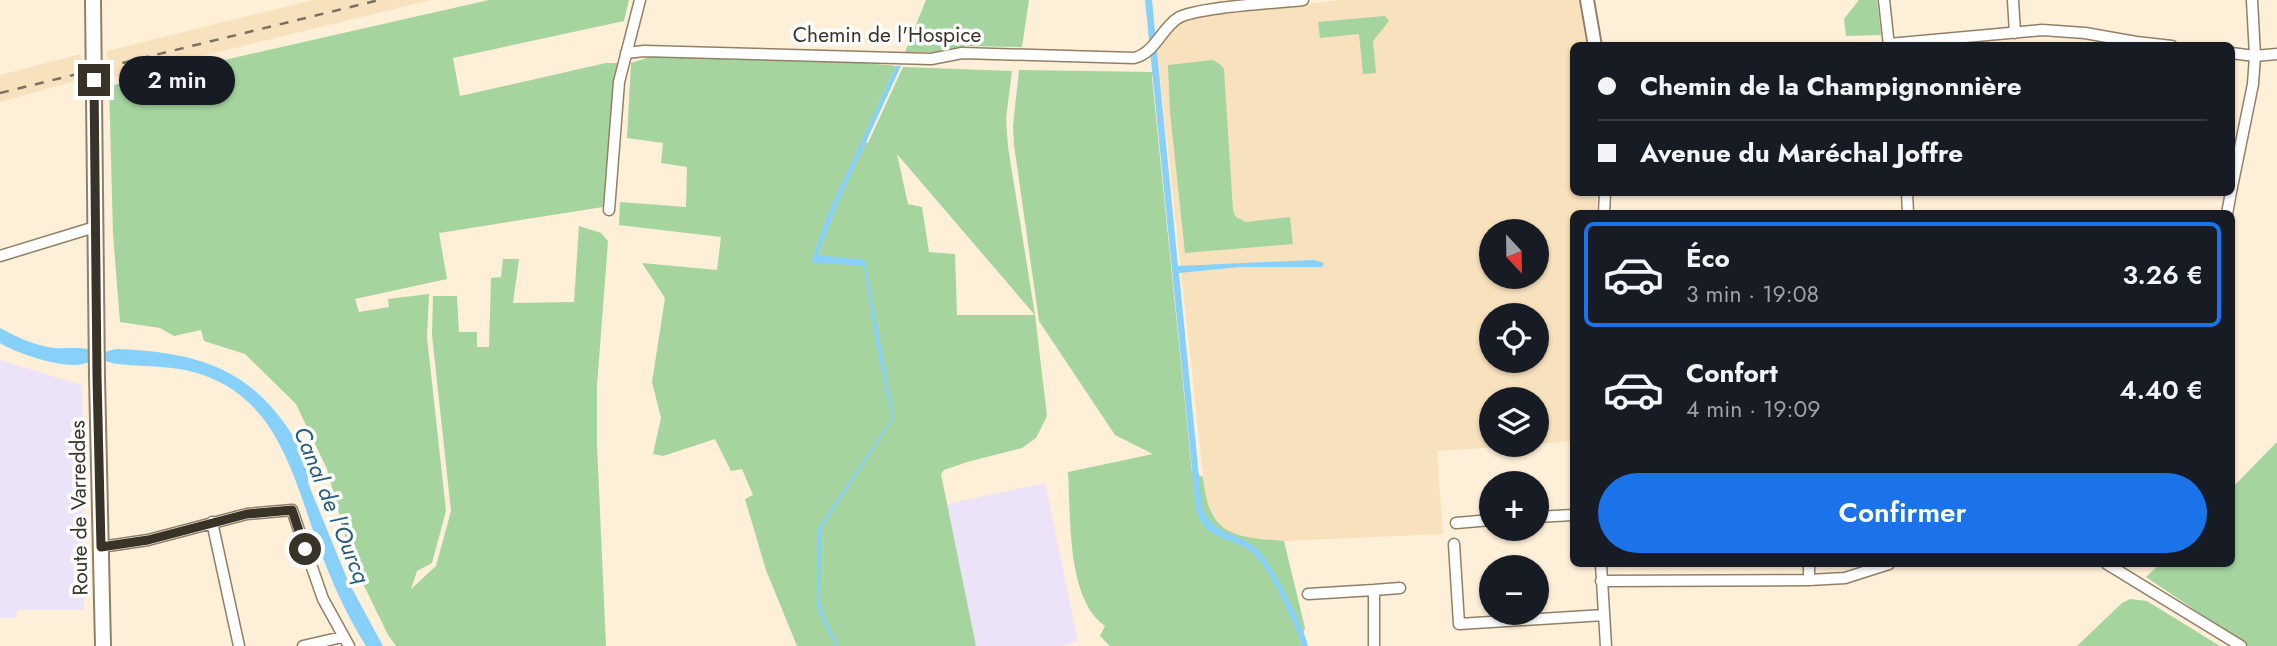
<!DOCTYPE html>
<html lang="fr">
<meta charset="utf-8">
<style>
body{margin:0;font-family:Jost,sans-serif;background:#242831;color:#f1f3f6;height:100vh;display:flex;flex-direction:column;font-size:26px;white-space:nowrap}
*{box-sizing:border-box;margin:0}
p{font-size:23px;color:#9ea1a6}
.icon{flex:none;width:38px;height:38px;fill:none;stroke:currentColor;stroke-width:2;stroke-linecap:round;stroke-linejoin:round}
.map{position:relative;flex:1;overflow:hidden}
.sheet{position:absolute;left:1570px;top:210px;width:665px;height:357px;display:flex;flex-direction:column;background:#171b24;border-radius:10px;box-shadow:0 2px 5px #0004}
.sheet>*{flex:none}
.top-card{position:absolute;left:1570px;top:42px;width:665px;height:154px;border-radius:10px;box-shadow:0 2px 5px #0004;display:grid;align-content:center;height:154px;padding:0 28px;background:#171b24}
.needle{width:46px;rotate:158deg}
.controls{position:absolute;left:1479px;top:219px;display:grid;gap:14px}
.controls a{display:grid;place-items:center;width:70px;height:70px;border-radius:50%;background:#171b24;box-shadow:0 2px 5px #0004;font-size:35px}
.end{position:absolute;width:32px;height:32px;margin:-16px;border:9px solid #393227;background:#fff;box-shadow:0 0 0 4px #fff}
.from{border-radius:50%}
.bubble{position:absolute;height:49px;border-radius:24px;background:#171b24;box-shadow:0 2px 5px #0004;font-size:23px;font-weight:600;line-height:49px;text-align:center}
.top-card b{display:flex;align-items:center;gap:24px;height:66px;font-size:26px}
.top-card b+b{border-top:2px solid #363941}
.top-card i{width:18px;height:18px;background:#f1f3f6}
ul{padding:12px 0 0;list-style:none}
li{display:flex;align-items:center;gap:21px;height:105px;margin:0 14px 10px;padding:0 14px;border:4px solid transparent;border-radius:10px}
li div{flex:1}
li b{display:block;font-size:26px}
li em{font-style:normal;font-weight:600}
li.active{border-color:#1a73e8}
li>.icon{width:63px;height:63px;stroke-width:1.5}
.action{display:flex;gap:14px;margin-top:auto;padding:14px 28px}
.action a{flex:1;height:80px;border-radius:42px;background:#1a73e8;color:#fff;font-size:28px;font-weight:600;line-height:80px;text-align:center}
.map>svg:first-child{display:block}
.industrial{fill:#ece3f8}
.built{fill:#f8e1bd;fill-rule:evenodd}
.green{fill:#a5d49f;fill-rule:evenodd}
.water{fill:#87d0fa}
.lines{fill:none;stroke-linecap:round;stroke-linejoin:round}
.minor-casing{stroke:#918066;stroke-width:13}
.tertiary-casing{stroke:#918066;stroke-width:16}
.secondary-casing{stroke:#918066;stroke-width:18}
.minor{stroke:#fff;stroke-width:10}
.tertiary{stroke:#fff;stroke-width:12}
.secondary{stroke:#fff;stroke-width:14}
.rail{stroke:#7a7061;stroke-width:2.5;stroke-dasharray:9 9;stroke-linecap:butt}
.route{stroke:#393227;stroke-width:9}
.labels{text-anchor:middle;stroke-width:7;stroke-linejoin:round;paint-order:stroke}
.street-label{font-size:21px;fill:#393227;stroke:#fefefe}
.water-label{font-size:23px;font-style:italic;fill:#255c79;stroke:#fefefe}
</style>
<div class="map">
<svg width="2277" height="646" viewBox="0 0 2277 646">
<rect width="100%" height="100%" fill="#feefd8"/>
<!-- industrial -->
<path class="industrial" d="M0 360 82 385 84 610H17L16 618H0Z
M1045 483 1078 641 1060 646H976L947 504Z"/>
<!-- built -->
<path class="built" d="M313 0H431L108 79 107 51Z
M1340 0H1579L1586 45 1573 46V192L1597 193V213L1573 214V441L1537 444 1536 399H1491V444L1529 445 1437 451 1443 534 1284 541 1241 538 1223 529 1211 511 1205 494 1157 48 1183 19ZM1491 231H1536V276H1491ZM1491 315H1536V360H1491Z
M81 54 83 79 0 102V75Z"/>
<!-- green -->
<path class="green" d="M489 0H629L624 21 453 58 460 96 606 63H618L603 207 439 233 447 279 355 299 359 312 389 307 388 299 429 294 427 337 446 511 432 563 417 571 411 589 436 566 451 511 432 335 433 296H457L459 332H477V347H489L491 278 501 277 503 259H519L513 303 574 302 579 226 601 233 608 241 597 386V445L606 646H396L388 635 352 561 327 469 296 404 245 354 204 341 201 330 174 336 160 328 120 322 113 234 109 86Z
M926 0H1029L1022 47 966 46 933 52H905Z
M1859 0H1877L1881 35 1846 36 1844 19Z
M1385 16 1389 21 1373 41 1376 73 1363 74 1359 34 1320 38 1318 22Z
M650 57 844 61 896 66 862 141 868 143 903 67 1012 71 1006 119 1008 147 1035 315 1047 416 1036 438 1022 448 967 462 944 470 941 474 976 646H797L766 570 745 499 753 495 742 469 731 471 715 439 663 456 653 454 661 418 652 382 665 298 642 263 717 270 721 237 619 225 620 202 686 207 687 167 661 163 663 143 627 138 631 63ZM897 154 1034 314V315H957L955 254 929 252 922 207 908 204Z
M1213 60 1220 64 1224 69 1233 211 1236 217 1246 222 1290 217 1293 244 1185 253 1170 112 1168 65Z
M1019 70 1153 72 1152 78 1192 472 1203 477C1209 536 1233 537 1284 541L1305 628 1300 639 1302 646H1110L1100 636 1105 626C1066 599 1071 515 1068 472L1153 454 1115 435 1039 321 1014 145 1013 126Z
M2277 442V646H2248L2146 577 2160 564H2231V489Z
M2130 599 2147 601 2220 646H2077L2122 603Z"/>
<!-- water -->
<path class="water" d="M1145 0H1152L1178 266 1314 260 1324 263 1322 267H1240L1179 273 1202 507C1213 538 1242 531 1261 553 1272 566 1305 629 1308 646H1302C1297 627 1268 566 1254 554 1233 534 1206 544 1196 509Z
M896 66H901L837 205 818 255 865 260 894 418 821 529 820 603 825 619 839 646H836L822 620 817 604V530L892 418 876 343 864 266 811 262 828 214Z
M0 328C17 337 35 346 55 348 65 349 77 347 87 349 90 350 93 352 97 353 104 354 111 349 118 349 185 352 240 363 282 420 295 437 309 462 308 483L348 581 383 646H366C346 614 331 580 318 545 290 465 272 381 172 368 154 366 136 366 118 364 113 364 108 361 103 361 94 360 85 364 77 365 56 366 18 354 0 343Z"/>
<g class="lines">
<defs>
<path id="minor" d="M1884 0 1889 46
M2013 0 2015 33
M1889 44 2042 30 2085 33 2136 42 2172 46
M626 53 644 51 931 59 962 53 1134 58C1155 53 1161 29 1178 18 1197 7 1277 3 1303 0
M2231 53 2255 56 2277 54
M1907 192 1908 214
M2231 192 2253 84 2255 56 2252 0
M609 210 619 82 640 0
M1604 214 1605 192
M2227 214 2231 192
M0 256 95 227
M1536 517 1573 515
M212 522 239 646
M1456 523 1491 520
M1454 544 1459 624 1604 615
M101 547 148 540 247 514 292 510 323 599 349 646
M1601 564 1606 646
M2107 564 2241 646
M1809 580V564
M1601 581 1809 580 1845 578 1889 564
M1374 590 1400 588
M1308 594 1374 590V646
M303 646 342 637"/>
<path id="tertiary" d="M1587 0 1595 46"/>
<path id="secondary" d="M93 0 97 377 103 646"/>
</defs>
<!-- minor casing -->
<use href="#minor" class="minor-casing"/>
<!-- tertiary casing -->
<use href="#tertiary" class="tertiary-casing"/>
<!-- secondary casing -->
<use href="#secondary" class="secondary-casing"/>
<!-- minor -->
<use href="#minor" class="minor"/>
<!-- tertiary -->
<use href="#tertiary" class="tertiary"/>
<!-- secondary -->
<use href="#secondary" class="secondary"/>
<!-- rail -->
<path class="rail" d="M0 93 379 0"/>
</g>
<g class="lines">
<!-- route -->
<path class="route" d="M94 80 97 377 101 547 148 540 247 514 292 510 305 549"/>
</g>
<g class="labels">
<!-- street labels -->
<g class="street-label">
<text x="887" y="42">Chemin de l'Hospice</text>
<text transform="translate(79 508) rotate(-91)" y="7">Route de Varreddes</text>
</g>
<!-- water labels -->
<g class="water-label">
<text transform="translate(332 505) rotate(68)" y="8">Canal de l'Ourcq</text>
</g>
</g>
</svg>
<div class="controls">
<a><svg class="needle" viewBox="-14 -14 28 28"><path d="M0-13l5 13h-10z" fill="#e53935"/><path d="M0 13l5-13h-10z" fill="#9ea1a6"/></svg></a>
<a><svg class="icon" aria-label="locate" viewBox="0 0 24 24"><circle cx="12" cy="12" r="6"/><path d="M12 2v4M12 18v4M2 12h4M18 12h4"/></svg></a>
<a><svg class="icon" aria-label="layers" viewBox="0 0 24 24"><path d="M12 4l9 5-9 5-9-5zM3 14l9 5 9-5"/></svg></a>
<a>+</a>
<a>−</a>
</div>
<i class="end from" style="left:305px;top:549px"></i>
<i class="end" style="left:94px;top:80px"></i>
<div class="bubble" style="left:119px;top:56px;width:116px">2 min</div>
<div class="top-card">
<b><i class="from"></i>Chemin de la Champignonnière</b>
<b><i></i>Avenue du Maréchal Joffre</b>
</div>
<section class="sheet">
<ul>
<li class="active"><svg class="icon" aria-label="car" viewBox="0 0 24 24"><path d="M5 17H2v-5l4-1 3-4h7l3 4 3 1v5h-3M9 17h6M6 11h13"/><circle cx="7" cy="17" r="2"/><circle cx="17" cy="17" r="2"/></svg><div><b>Éco</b><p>3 min · 19:08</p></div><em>3.26 €</em></li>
<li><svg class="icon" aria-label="car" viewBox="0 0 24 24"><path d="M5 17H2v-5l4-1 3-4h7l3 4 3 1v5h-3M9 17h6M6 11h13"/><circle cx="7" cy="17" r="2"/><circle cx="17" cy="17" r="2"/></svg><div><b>Confort</b><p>4 min · 19:09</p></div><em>4.40 €</em></li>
</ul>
<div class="action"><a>Confirmer</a></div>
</section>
</div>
